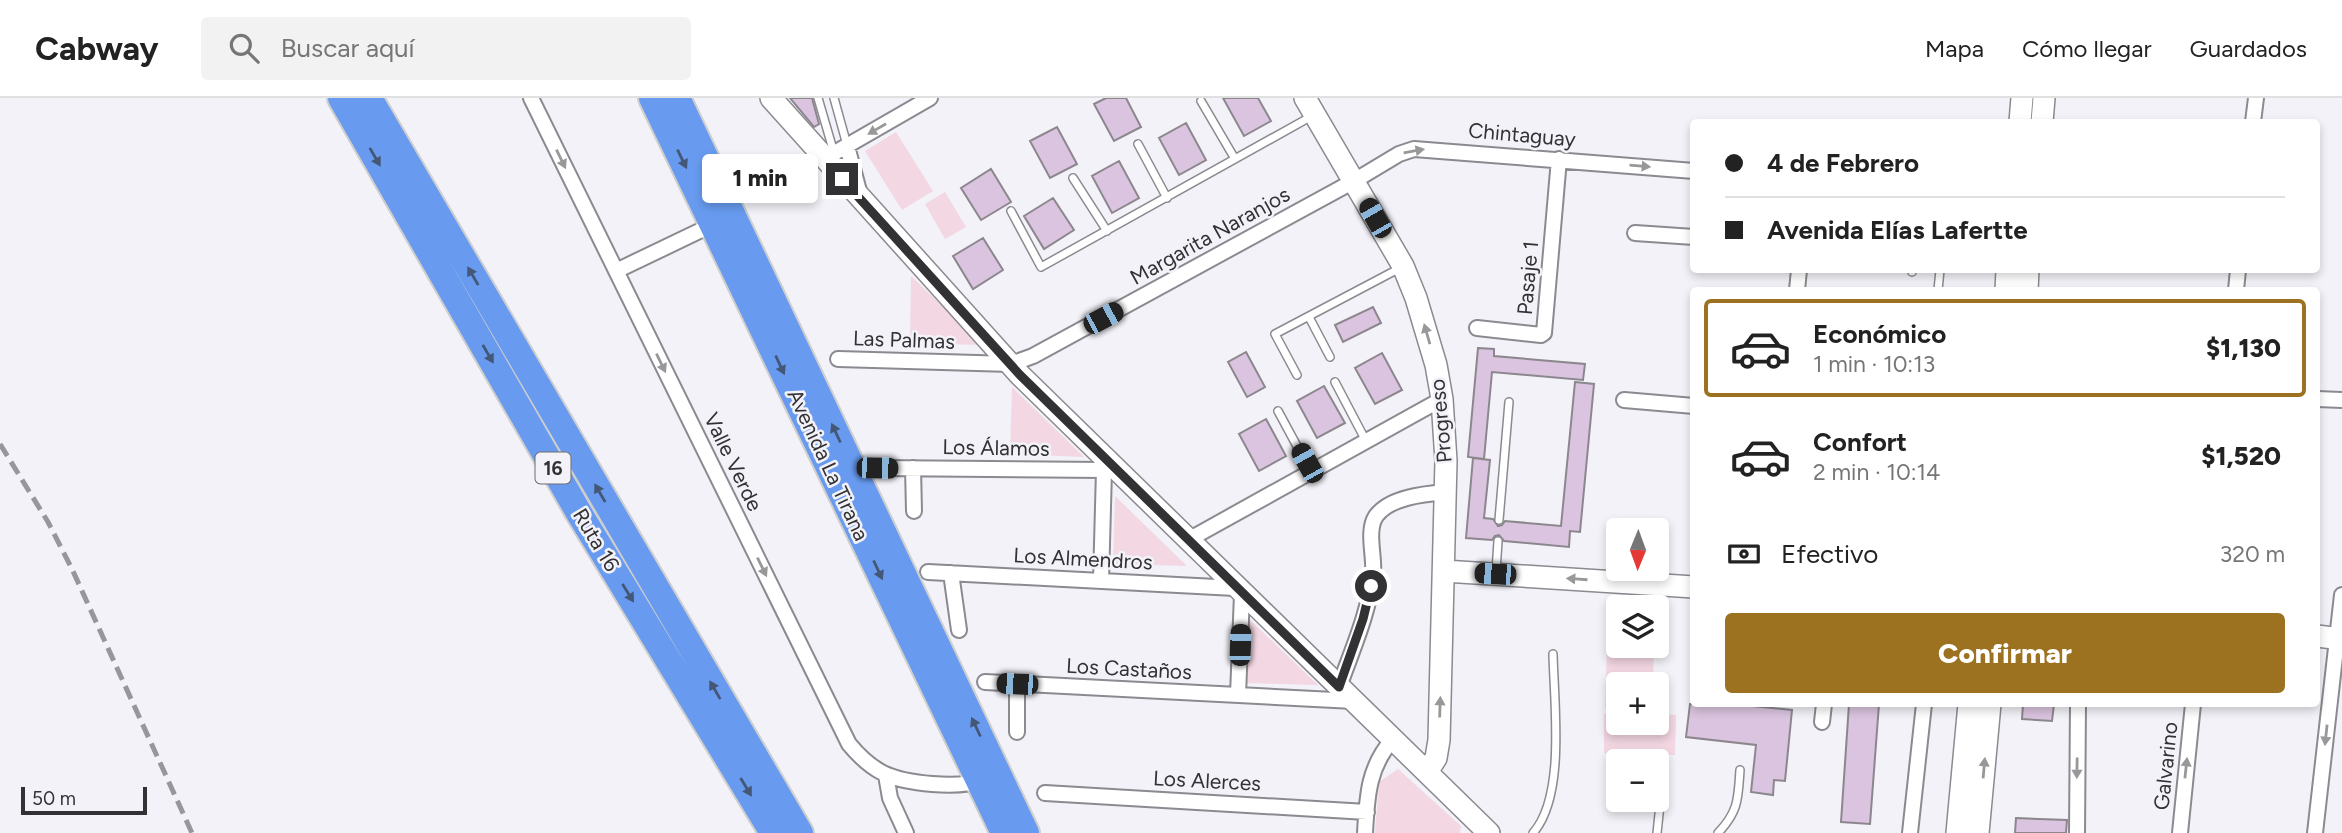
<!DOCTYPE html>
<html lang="es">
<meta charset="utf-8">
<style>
body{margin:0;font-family:Figtree,sans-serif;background:#f2f2f2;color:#222;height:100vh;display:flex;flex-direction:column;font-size:26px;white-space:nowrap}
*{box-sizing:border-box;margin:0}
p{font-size:23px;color:#767676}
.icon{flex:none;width:38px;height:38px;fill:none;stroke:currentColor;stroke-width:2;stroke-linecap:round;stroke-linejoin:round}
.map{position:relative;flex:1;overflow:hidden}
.side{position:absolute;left:1690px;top:189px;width:630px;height:420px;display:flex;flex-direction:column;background:#fff;border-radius:7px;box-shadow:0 4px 10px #0003}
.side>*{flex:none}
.hud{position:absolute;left:1690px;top:21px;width:630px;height:154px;border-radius:7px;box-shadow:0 4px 10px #0003;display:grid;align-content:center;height:154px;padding:0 35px;background:#fff}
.needle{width:46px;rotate:181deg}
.fabs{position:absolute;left:1606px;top:420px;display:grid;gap:14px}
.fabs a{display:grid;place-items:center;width:63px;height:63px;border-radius:7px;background:#fff;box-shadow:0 4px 10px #0003;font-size:35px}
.scale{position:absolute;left:21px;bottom:18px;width:126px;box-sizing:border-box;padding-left:7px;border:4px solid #323234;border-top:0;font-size:19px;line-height:24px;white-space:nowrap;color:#323234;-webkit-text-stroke:5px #f2f2f8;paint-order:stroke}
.end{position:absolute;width:32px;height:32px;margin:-16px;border:9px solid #323234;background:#fff;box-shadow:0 0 0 4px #fff}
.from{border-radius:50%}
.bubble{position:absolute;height:49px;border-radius:7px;background:#fff;box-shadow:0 4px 10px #0003;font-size:23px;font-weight:800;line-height:49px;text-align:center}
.car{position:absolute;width:21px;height:42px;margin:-21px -10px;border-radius:9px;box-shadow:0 0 5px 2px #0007;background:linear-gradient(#222 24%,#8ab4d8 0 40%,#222 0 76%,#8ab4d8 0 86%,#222 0)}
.hud b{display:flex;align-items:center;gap:24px;height:66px;font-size:26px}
.hud b+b{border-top:2px solid #e0e0e0}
.hud i{width:18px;height:18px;background:#222}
ul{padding:12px 0 0;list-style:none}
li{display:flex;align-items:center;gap:21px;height:98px;margin:0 14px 10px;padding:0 21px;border:4px solid transparent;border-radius:7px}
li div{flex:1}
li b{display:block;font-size:26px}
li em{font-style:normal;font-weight:800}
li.on{border-color:#9c7120}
li>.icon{width:63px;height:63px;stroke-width:1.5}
.pay{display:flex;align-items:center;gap:18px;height:77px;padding:0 35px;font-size:26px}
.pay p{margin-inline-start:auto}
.cta{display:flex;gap:14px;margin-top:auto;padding:14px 35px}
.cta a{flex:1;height:80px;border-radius:7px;background:#9c7120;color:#fff;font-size:28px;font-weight:800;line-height:80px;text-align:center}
header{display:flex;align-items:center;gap:42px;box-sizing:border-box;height:98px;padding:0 35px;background:#fff;border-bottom:2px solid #e0e0e0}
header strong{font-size:33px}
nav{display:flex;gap:38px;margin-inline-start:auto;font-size:24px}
.search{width:490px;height:63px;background:#f2f2f2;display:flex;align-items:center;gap:18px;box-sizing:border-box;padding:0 24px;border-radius:7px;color:#767676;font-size:26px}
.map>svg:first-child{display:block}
.green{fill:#f3d7e3}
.building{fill:#dac4df;stroke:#8c878d;stroke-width:2}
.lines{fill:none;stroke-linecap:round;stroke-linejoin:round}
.lane-casing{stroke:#8a8a90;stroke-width:10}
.street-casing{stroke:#8a8a90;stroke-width:18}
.secondary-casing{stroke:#8a8a90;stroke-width:24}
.highway-casing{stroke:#cecece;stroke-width:30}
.lane{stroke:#fff;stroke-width:7}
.street{stroke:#fff;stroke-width:14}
.secondary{stroke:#fff;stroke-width:21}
.highway{stroke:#689bf0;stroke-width:26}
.rail{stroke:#97979b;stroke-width:5;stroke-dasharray:14 7;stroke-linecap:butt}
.oneway{fill:#98989a}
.oneway2{fill:#455776}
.route{stroke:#323234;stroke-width:9}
.labels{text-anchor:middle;stroke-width:5;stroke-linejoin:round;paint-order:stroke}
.shield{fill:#f2f2f8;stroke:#6c6c6f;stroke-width:2}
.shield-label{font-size:19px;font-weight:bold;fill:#323234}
.street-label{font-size:21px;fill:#323234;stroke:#f2f2f8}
</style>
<header>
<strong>Cabway</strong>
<div class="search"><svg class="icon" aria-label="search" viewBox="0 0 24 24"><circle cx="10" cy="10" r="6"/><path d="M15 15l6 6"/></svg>Buscar aquí</div>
<nav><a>Mapa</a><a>Cómo llegar</a><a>Guardados</a></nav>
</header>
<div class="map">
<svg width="2342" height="735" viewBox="0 0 2342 735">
<rect width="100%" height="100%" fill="#f2f2f8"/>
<!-- green -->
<path class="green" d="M896 34 933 93 902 112 865 53Z
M945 94 966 129 945 141 925 106Z
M911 178 983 247 910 245Z
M1012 289 1084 359 1010 356Z
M1115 398 1187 468 1113 466Z
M1608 517H1619V548H1654L1653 586H1619V610H1605Z
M1246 518 1318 587 1244 585Z
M1604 616H1619V625H1657V616L1676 617 1675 657 1604 655Z
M1398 671 1461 728 1460 735H1375L1379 684Z"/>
<!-- building -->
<path class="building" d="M790 0H812L819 26 814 29Z
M1106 0H1126L1141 29 1114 43 1094 6Z
M1223 0H1258L1271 23 1244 38Z
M1186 25 1206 62 1179 77 1159 40Z
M1057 29 1077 66 1050 80 1030 43Z
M1119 63 1139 100 1112 115 1092 78Z
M991 71 1011 104 981 122 961 90Z
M1053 100 1074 132 1044 151 1024 118Z
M983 140 1003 172 973 191 953 158Z
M1373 209 1381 225 1343 244 1335 227Z
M1478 250 1494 251V258L1585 266 1583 282 1492 274 1484 361 1468 359Z
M1246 254 1265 289 1247 299 1228 264Z
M1382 255 1402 292 1375 306 1355 270Z
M1575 284 1594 286 1580 434 1570 433 1569 449 1504 443 1499 437 1495 438 1492 442 1466 440 1473 360 1490 362 1484 420 1493 421 1498 428 1502 427 1505 423 1561 428Z
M1324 288 1345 325 1317 340 1297 303Z
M1266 321 1286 358 1259 373 1239 336Z
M1690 606H1732L1792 612 1785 683 1774 682 1773 697 1751 694 1756 647 1686 639Z
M1849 606H1879L1870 726 1841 724Z
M2023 606H2054L2052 623 2022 621Z
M2016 720 2067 722 2066 735H2015Z"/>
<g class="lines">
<defs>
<path id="lane" d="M818 0 834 55
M834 0 847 47
M1201 3 1235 61
M1138 46 1167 100
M1073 80 1107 133
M1011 113 1041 169 1312 18
M1912 174V172
M1938 192 1940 172
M1309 219 1330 259
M1297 277 1275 236 1402 169
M1335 284 1366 343
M1278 313 1311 374
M1499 422 1509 304
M1496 473 1498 443
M1533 735C1566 698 1554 605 1553 556
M1657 735 1662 688
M1718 735C1739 713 1738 700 1740 672"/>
<path id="street" d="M531 0 849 646C859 658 869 668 883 675 906 686 958 691 983 682
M2253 24 2256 0
M847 48 859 93
M824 61 930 0
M1635 135 1694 139
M616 173 716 125
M1797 192 1799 172
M2236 192 2238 172
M1477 230 1541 237 1544 235 1559 61
M838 261 1011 266 1033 258 1354 83 1399 56 1414 51 1694 73
M2317 301 2342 302
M1624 302 1694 308
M877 370 1104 372 1111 365
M913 370 914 413
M1188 442 1442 301
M928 474 1235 490
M951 475 959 532
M1101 483 1104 372
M985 584 1354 603
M1339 589C1352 552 1369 515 1373 476 1375 459 1366 433 1376 418 1390 399 1424 396 1446 394
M1238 597 1242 496
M1822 624 1824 606
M1017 634V586
M886 677 890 700 906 735
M1045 695 1367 714
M1365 735C1367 699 1368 669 1393 641
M1910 735 1924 606
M2077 735 2078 606
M2180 735 2193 606
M2315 735 2342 497"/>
<path id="secondary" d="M771 0 1020 277 1489 735
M1305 0 1403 168 1416 200 1436 267 1442 301 1446 363 1439 642 1436 660 1427 674
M2020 24 2022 0
M2042 24 2044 0
M2006 192 2007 172
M2027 192 2028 172
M1444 473 1694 489
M2317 538 2342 541
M1957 735 1969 606
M1978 735 1990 606"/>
<path id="highway" d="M341 0 579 415 773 735
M369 0 800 735
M652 0 1004 735
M677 0 1026 735"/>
</defs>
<!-- lane casing -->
<use href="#lane" class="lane-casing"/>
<!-- street casing -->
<use href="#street" class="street-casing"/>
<!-- secondary casing -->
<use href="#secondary" class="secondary-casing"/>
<!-- highway casing -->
<use href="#highway" class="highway-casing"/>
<!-- lane -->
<use href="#lane" class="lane"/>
<!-- street -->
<use href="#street" class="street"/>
<!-- secondary -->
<use href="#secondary" class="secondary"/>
<!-- highway -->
<use href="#highway" class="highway"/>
<!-- rail -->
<path class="rail" d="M0 346 48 424 72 471 192 735"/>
</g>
<!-- one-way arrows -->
<defs><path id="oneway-solid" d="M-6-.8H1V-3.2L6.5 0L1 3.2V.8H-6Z" transform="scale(1.75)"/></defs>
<g class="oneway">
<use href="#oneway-solid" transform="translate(877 31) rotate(150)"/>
<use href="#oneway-solid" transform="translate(1414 53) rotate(-10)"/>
<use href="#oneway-solid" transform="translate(561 61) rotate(64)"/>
<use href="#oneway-solid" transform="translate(1640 68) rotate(5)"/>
<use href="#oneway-solid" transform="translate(1427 236) rotate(-106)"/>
<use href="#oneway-solid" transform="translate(661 265) rotate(64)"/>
<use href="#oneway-solid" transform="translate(762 469) rotate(64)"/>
<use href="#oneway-solid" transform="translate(1577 481) rotate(-176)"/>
<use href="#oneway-solid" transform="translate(1440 609) rotate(-88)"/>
<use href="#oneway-solid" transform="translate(2326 637) rotate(96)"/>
<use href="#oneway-solid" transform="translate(1984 670) rotate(-85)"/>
<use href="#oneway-solid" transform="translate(2077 670) rotate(91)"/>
<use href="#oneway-solid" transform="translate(2186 670) rotate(-84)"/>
</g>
<g class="oneway2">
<use href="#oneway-solid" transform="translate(375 59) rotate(60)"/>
<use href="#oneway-solid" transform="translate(682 61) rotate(64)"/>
<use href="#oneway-solid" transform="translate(473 178) rotate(-120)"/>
<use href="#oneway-solid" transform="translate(488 256) rotate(60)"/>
<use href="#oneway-solid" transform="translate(780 267) rotate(65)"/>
<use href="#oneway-solid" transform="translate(836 335) rotate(-115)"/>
<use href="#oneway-solid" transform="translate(600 395) rotate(-120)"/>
<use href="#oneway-solid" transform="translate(878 472) rotate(65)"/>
<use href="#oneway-solid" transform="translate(628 495) rotate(58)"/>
<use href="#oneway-solid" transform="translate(715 592) rotate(-120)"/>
<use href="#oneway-solid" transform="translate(976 629) rotate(-115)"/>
<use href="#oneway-solid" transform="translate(746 689) rotate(59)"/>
</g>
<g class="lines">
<!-- route -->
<path class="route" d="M842 81 1020 277 1339 589 1363 521 1371 488"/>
</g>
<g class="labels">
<!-- shield labels -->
<rect class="shield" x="535.5" y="354.5" width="35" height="31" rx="5"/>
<g class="shield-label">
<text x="553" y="377">16</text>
</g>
<!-- street labels -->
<g class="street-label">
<text transform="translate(1522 37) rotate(5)" y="7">Chintaguay</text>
<text transform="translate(1210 138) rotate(-29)" y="7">Margarita Naranjos</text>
<text transform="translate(1528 180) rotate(-85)" y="7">Pasaje 1</text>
<text transform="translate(904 242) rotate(2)" y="7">Las Palmas</text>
<text transform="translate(1441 323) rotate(-95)" y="7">Progreso</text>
<text transform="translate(996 350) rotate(1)" y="7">Los Álamos</text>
<text transform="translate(733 364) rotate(64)" y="7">Valle Verde</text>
<text transform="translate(828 367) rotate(65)" y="7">Avenida La Tirana</text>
<text transform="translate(596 442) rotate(59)" y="7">Ruta 16</text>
<text transform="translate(1083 461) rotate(3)" y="7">Los Almendros</text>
<text transform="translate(1129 571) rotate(3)" y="7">Los Castaños</text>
<text transform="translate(2166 668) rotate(-84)" y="7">Galvarino</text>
<text transform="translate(1207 683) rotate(3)" y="7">Los Alerces</text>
</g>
</g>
</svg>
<div class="fabs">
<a><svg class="needle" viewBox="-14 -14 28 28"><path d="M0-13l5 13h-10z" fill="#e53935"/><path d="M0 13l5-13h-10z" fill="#767676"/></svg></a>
<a><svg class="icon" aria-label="layers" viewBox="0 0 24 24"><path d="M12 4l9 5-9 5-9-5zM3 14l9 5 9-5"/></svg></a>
<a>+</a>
<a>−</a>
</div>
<div class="scale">50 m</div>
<i class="end from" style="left:1371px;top:488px"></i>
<i class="end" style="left:842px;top:81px"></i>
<div class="bubble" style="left:702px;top:56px;width:116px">1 min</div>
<i class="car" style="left:1375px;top:120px;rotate:330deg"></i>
<i class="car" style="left:1103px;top:220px;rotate:62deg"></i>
<i class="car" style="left:1307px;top:365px;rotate:331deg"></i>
<i class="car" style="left:877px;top:370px;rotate:91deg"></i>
<i class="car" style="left:1495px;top:476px;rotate:273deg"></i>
<i class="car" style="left:1240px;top:547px;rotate:2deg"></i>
<i class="car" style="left:1017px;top:586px;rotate:272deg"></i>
<div class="hud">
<b><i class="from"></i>4 de Febrero</b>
<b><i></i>Avenida Elías Lafertte</b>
</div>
<section class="side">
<ul>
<li class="on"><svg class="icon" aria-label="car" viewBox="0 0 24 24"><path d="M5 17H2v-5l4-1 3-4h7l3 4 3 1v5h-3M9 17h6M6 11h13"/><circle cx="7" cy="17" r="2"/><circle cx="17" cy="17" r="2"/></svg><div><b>Económico</b><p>1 min · 10:13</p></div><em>$1,130</em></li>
<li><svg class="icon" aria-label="car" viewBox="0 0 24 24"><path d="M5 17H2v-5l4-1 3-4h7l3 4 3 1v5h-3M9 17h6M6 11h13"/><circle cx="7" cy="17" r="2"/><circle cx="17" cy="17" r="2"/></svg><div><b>Confort</b><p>2 min · 10:14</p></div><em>$1,520</em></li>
</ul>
<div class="pay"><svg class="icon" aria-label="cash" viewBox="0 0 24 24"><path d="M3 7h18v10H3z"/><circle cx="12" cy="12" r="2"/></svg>Efectivo<p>320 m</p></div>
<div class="cta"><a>Confirmar</a></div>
</section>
</div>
